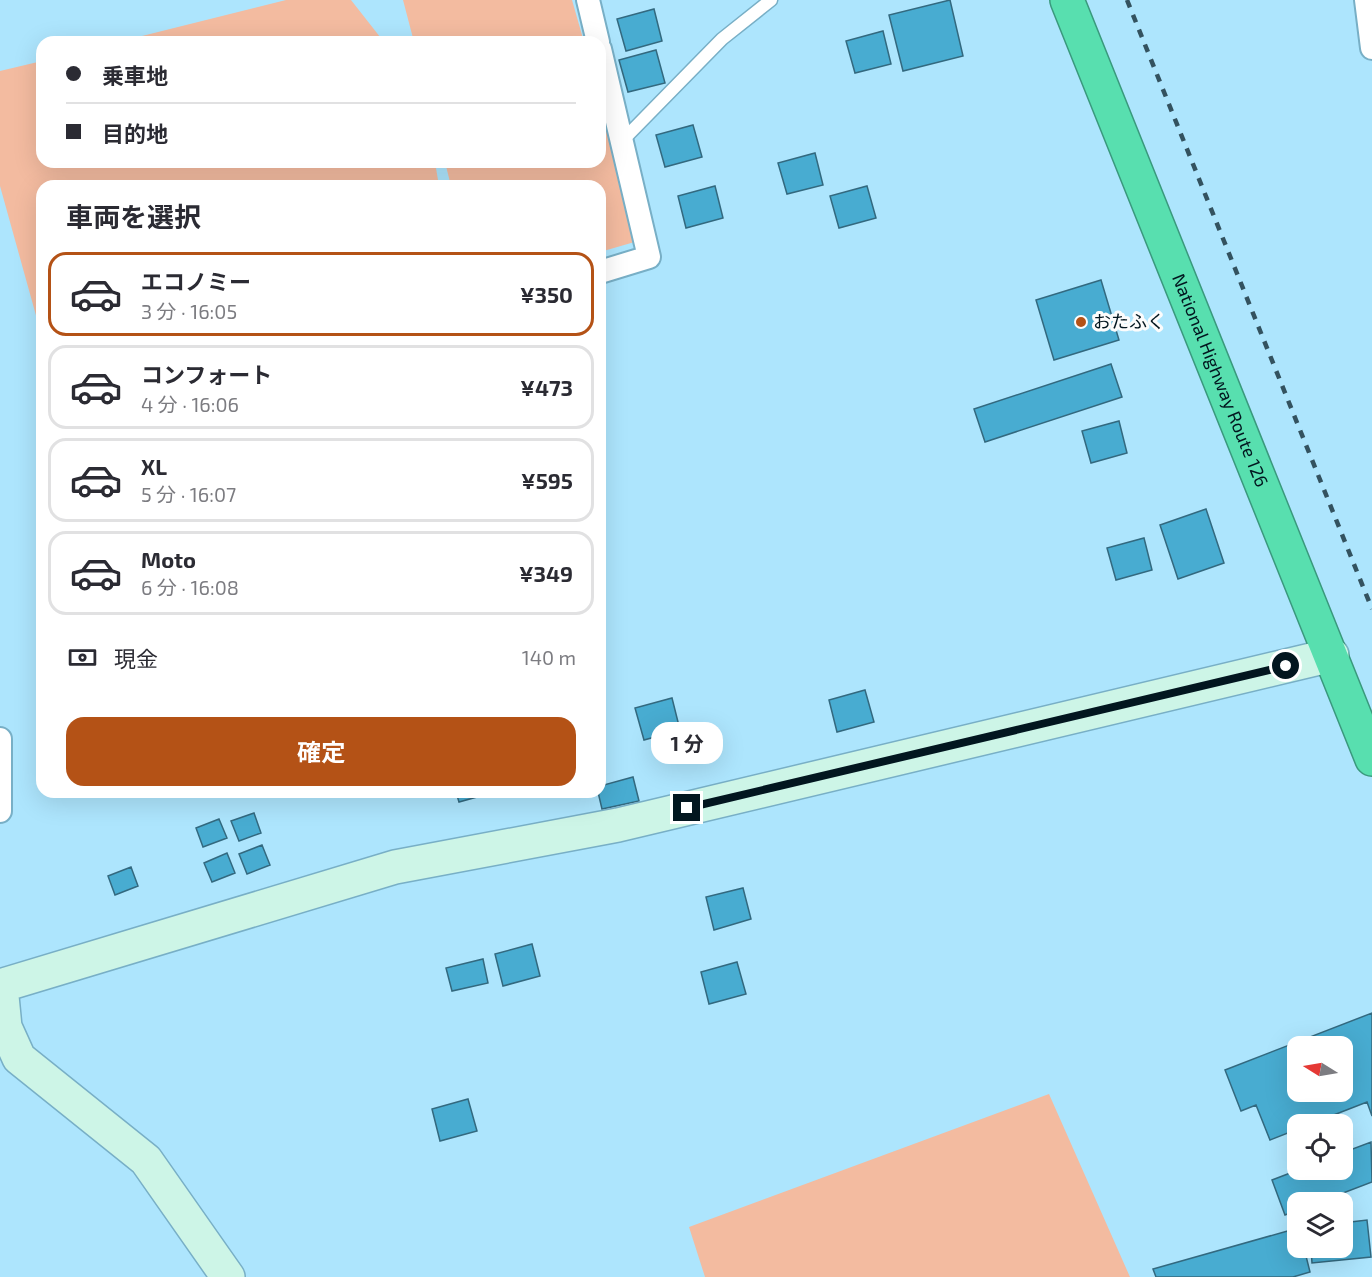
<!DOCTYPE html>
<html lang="ja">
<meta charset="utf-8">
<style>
body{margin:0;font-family:"Exo 2","Noto Sans JP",sans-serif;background:#f7f7f7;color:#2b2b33;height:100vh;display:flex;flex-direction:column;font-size:22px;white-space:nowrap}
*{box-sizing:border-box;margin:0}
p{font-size:20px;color:#7c7c81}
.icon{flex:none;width:33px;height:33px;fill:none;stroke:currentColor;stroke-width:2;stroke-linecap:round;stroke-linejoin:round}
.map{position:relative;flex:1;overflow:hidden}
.sheet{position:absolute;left:36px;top:180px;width:570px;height:618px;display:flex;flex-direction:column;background:#fff;border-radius:18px;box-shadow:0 6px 24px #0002}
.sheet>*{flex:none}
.guide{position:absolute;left:36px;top:36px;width:570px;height:132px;border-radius:18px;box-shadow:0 6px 24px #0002;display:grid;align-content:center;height:132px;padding:0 30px;background:#fff}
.needle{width:39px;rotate:281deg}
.fabs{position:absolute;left:1287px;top:1036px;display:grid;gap:12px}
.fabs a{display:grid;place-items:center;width:66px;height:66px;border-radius:12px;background:#fff;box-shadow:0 6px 24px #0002;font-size:30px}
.end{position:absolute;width:27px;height:27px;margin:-14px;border:8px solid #02161f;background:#fff;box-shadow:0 0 0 3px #fff}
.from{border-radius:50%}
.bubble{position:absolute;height:42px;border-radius:18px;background:#fff;box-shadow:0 6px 24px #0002;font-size:20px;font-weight:700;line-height:42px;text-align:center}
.guide b{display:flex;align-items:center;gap:21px;height:57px;font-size:22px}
.guide b+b{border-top:2px solid #e1e1e2}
.guide i{width:15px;height:15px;background:#2b2b33}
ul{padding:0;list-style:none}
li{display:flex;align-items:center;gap:18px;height:84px;margin:0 12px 9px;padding:0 18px;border:3px solid #e1e1e2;border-radius:18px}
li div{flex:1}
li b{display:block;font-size:22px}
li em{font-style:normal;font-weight:700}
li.active{border-color:#b45216}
li>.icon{width:54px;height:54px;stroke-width:1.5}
h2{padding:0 30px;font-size:27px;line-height:72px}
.pay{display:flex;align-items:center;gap:15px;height:66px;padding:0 30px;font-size:22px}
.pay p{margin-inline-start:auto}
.primary-button{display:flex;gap:12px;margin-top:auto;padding:12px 30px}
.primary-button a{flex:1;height:69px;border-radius:18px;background:#b45216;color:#fff;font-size:24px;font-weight:700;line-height:69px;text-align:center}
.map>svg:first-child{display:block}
.green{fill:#f3bba0}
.building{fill:#48acd1;stroke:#33697f;stroke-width:1.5;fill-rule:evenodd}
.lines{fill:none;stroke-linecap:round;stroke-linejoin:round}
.lane-casing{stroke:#78afc6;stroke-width:15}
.street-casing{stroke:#78afc6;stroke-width:26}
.secondary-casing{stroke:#78afc6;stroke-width:36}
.highway-casing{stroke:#3a997d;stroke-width:36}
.lane{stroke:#fff;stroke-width:12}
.street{stroke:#fff;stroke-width:22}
.secondary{stroke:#cdf5e7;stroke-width:33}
.highway{stroke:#58dfaf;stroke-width:33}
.rail{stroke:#33525f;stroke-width:4.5;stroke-dasharray:8 8;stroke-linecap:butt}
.route{stroke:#02161f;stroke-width:8}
.poi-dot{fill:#b45216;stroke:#fcfcfc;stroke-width:2}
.labels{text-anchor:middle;stroke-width:6;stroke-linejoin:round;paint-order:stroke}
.poi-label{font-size:18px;fill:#02161f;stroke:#fcfcfc;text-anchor:start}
.street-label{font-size:18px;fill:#02161f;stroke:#fcfcfc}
</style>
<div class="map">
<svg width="1372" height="1277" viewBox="0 0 1372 1277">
<rect width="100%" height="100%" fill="#ade5fd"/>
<!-- green -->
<path class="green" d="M286 0H351L384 42H118Z
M403 0H572L584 42H414Z
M42 61V162H435L439 186H42V337L0 186V71Z
M600 102 638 241 600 252V186H451L445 162H600Z
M1049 1094 1130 1277H705L689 1227Z"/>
<!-- building -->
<path class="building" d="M950 0 963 56 903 71 889 15Z
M654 9 662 41 626 51 617 19Z
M883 31 891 64 855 73 846 41Z
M656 50 665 83 628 92 619 60Z
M693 125 702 157 665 167 656 135Z
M815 153 823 185 787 194 778 163Z
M715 186 723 218 686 228 678 196Z
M867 186 876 218 839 228 830 196Z
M1101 280 1119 340 1054 360 1036 300Z
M1111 364 1122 397 985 442 974 409Z
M1119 421 1127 453 1091 463 1082 431Z
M1206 509 1224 563 1178 579 1160 525Z
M1144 538 1152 570 1116 580 1107 548Z
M865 690 874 722 837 732 829 700Z
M672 698 680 730 644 740 635 708Z
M633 777 639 801 602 809 598 792 600 786Z
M456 792H495L459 802Z
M254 813 261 833 239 841 231 821Z
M219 819 227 838 203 847 196 828Z
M262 845 270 865 247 874 239 854Z
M227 853 235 873 212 882 204 863Z
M131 867 138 886 115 895 108 876Z
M743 888 751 919 714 930 706 897Z
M532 944 540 976 503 986 495 954Z
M483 959 488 983 452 991 446 968Z
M737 962 746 994 709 1004 701 972Z
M1372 1013V1116L1367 1102 1308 1125H1298V1129L1270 1140 1256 1105 1241 1111 1225 1070ZM1298 1047H1342V1092H1298Z
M468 1099 477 1131 440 1141 432 1109Z
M1371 1142 1372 1182 1317 1203H1298V1210L1285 1215 1272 1180 1298 1170H1342V1153Z
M1367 1220 1371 1257 1312 1263 1311 1248H1342V1223Z
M1298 1228V1248H1304L1310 1272 1293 1277H1156L1153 1269Z"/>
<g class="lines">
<defs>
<path id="lane" d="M622 141 722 39 771 0"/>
<path id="street" d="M588 0 598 42
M1366 0 1372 48
M600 49 649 257 600 272
M0 739V811"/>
<path id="secondary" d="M0 986 395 867 618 825 1332 655
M1 986 5 1027 19 1058 146 1160 228 1277"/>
<g id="highway">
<path id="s1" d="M1067 0 1372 759"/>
</g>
</defs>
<!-- lane casing -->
<use href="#lane" class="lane-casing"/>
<!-- street casing -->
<use href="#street" class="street-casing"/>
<!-- secondary casing -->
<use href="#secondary" class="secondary-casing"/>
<!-- highway casing -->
<use href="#highway" class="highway-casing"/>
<!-- lane -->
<use href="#lane" class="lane"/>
<!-- street -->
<use href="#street" class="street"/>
<!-- secondary -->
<use href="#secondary" class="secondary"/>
<!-- highway -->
<use href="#highway" class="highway"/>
<!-- rail -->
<path class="rail" d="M1127 0 1372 609"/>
</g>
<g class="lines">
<!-- route -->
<path class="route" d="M687 808 1286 666"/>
</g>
<!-- markers -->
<circle class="poi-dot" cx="1081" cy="322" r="6"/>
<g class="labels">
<!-- poi labels -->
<g class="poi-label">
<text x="1093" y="328">おたふく</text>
</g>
<!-- street labels -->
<g class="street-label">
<text dy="6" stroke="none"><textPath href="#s1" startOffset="410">National Highway Route 126</textPath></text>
</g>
</g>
</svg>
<div class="fabs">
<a><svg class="needle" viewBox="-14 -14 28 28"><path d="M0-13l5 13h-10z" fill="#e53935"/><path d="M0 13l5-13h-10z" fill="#7c7c81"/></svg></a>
<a><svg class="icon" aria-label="locate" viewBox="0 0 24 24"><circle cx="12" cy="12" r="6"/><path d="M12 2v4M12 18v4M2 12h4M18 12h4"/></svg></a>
<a><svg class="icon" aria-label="layers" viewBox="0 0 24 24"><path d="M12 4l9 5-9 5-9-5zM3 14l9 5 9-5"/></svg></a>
</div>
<i class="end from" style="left:1286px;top:666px"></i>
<i class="end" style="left:687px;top:808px"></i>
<div class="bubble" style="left:651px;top:722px;width:72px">1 分</div>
<div class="guide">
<b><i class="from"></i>乗車地</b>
<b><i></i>目的地</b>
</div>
<section class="sheet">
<h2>車両を選択</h2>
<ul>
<li class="active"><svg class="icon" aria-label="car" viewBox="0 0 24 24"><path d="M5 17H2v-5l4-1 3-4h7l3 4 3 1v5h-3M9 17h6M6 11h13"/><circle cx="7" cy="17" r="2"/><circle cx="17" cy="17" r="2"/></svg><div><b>エコノミー</b><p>3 分 · 16:05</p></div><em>¥350</em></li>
<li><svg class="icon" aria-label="car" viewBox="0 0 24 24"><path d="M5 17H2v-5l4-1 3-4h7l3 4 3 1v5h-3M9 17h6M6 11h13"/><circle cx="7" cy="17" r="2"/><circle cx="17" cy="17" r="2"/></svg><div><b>コンフォート</b><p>4 分 · 16:06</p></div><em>¥473</em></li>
<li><svg class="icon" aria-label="car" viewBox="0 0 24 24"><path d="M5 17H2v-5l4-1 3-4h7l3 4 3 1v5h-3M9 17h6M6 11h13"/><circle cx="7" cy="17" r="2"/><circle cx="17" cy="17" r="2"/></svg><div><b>XL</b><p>5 分 · 16:07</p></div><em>¥595</em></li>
<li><svg class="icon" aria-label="car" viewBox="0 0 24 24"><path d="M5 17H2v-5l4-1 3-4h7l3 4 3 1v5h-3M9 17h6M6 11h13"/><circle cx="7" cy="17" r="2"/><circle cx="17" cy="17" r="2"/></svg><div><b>Moto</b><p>6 分 · 16:08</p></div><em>¥349</em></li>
</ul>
<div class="pay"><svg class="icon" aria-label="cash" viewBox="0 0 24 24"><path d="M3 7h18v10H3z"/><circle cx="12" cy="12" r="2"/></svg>現金<p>140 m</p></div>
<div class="primary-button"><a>確定</a></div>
</section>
</div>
